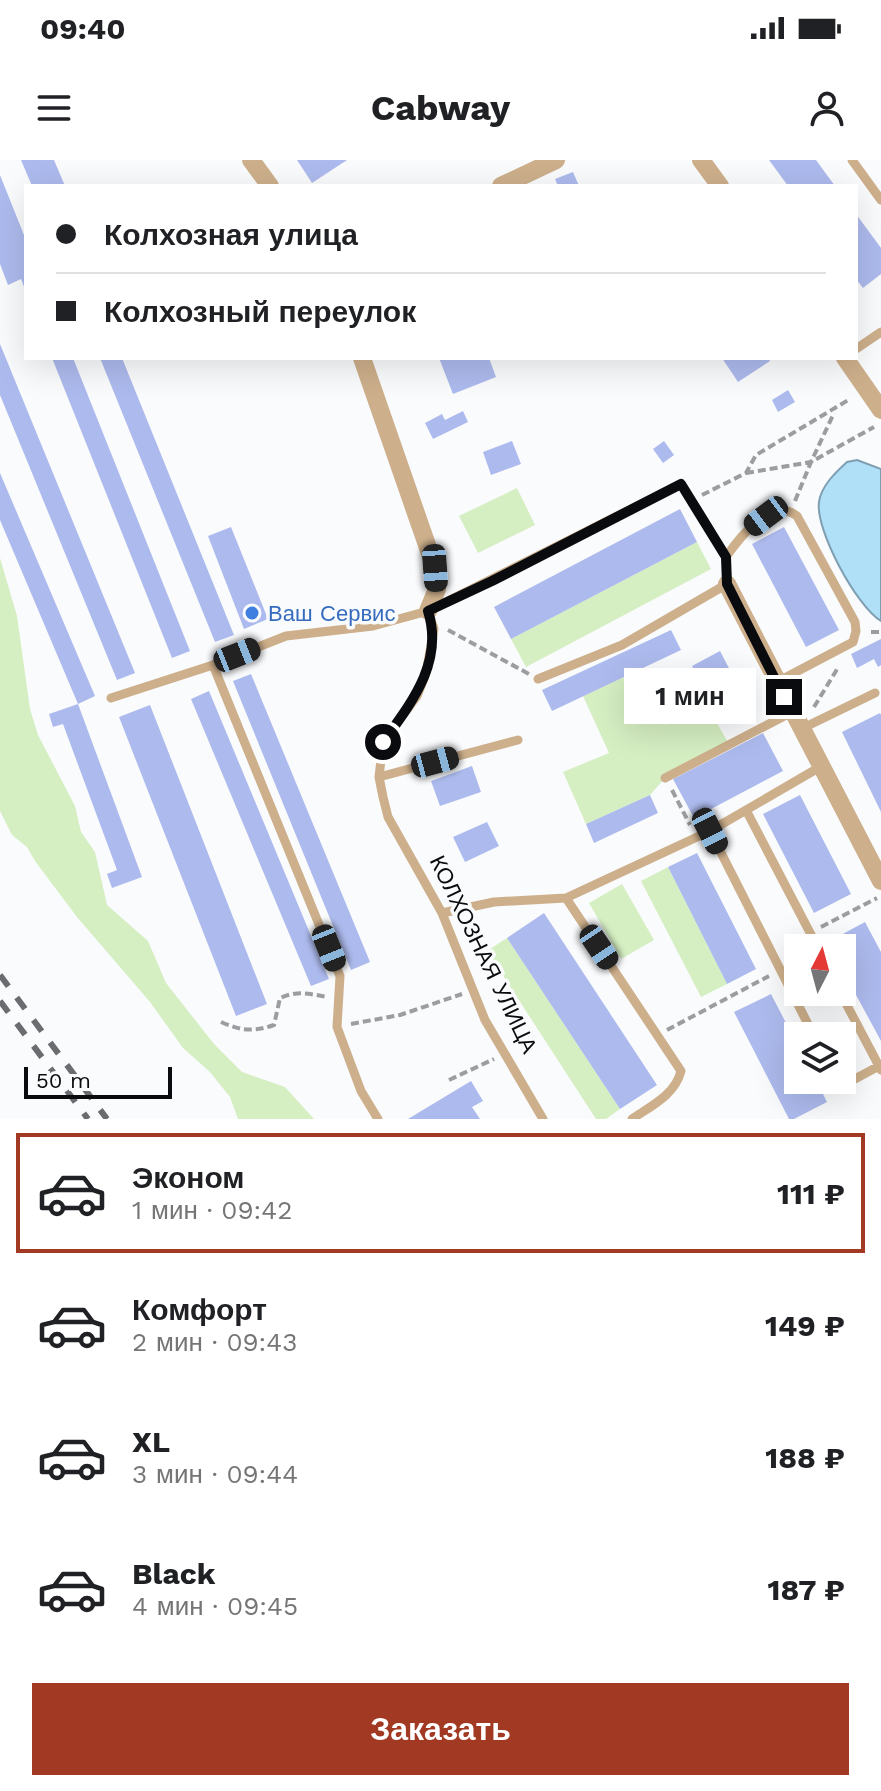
<!DOCTYPE html>
<html lang="ru">
<meta charset="utf-8">
<style>
body{margin:0;font-family:"Work Sans",sans-serif;background:#f6f6f6;color:#202124;height:100vh;display:flex;flex-direction:column;font-size:30px;white-space:nowrap}
*{box-sizing:border-box;margin:0}
p{font-size:26px;color:#757577}
.icon{flex:none;width:44px;height:44px;fill:none;stroke:currentColor;stroke-width:2;stroke-linecap:round;stroke-linejoin:round}
.map{position:relative;height:959px;overflow:hidden}
.drawer{display:flex;flex-direction:column;background:#fff;flex:1}
.drawer>*{flex:none}
.hud{position:absolute;left:24px;top:24px;width:834px;height:176px;border-radius:0px;box-shadow:0 8px 32px #0002;display:grid;align-content:center;height:176px;padding:0 32px;background:#fff}
.needle{width:52px;rotate:6deg}
.fabs{position:absolute;left:784px;top:774px;display:grid;gap:16px}
.fabs a{display:grid;place-items:center;width:72px;height:72px;border-radius:0px;background:#fff;box-shadow:0 8px 32px #0002;font-size:40px}
.scale{position:absolute;left:24px;bottom:20px;width:148px;box-sizing:border-box;padding-left:8px;border:4px solid #0a0b0f;border-top:0;font-size:22px;line-height:28px;white-space:nowrap;color:#0a0b0f;-webkit-text-stroke:6px #fafbfd;paint-order:stroke}
.end{position:absolute;width:36px;height:36px;margin:-18px;border:10px solid #0a0b0f;background:#fff;box-shadow:0 0 0 4px #fff}
.from{border-radius:50%}
.bubble{position:absolute;height:56px;border-radius:0px;background:#fff;box-shadow:0 8px 32px #0002;font-size:26px;font-weight:700;line-height:56px;text-align:center}
.car{position:absolute;width:24px;height:48px;margin:-24px -12px;border-radius:10px;box-shadow:0 0 6px 2px #0007;background:linear-gradient(#222 24%,#8ab4d8 0 40%,#222 0 76%,#8ab4d8 0 86%,#222 0)}
.hud b{display:flex;align-items:center;gap:28px;height:76px;font-size:30px}
.hud b+b{border-top:2px solid #e0e0e0}
.hud i{width:20px;height:20px;background:#202124}
ul{padding:14px 0 0;list-style:none}
li{display:flex;align-items:center;gap:24px;height:120px;margin:0 16px 12px;padding:0 16px;border:4px solid transparent;border-radius:0px}
li div{flex:1}
li b{display:block;font-size:30px}
li em{font-style:normal;font-weight:700}
li.active{border-color:#a23922}
li>.icon{width:72px;height:72px;stroke-width:1.5}
.cta{display:flex;gap:16px;margin-top:auto;padding:16px 32px}
.cta a{flex:1;height:92px;border-radius:0px;background:#a23922;color:#fff;font-size:32px;font-weight:700;line-height:92px;text-align:center}
.status{display:flex;justify-content:space-between;align-items:center;height:56px;padding:0 40px;background:#fff;direction:ltr}
.status svg{height:22px;fill:currentColor}
header{display:flex;justify-content:space-between;align-items:center;height:104px;padding:0 32px;background:#fff;font-size:36px;font-weight:700}
.map>svg:first-child{display:block}
.green{fill:#d5eec2}
.water{fill:#b0dff8;stroke:#7e9fb2;stroke-width:2}
.building{fill:#adbaed}
.lines{fill:none;stroke-linecap:round;stroke-linejoin:round}
.path{stroke:#9c9da0;stroke-width:4;stroke-dasharray:8 4;stroke-linecap:butt}
.lane{stroke:#cdaf8b;stroke-width:9}
.street{stroke:#cdaf8b;stroke-width:18}
.rail{stroke:#6b6c6f;stroke-width:6;stroke-dasharray:14 14;stroke-linecap:butt}
.route{stroke:#0a0b0f;stroke-width:10}
.shop-dot{fill:#3f7fe0;stroke:#fafbfd;stroke-width:3}
.labels{text-anchor:middle;stroke-width:7;stroke-linejoin:round;paint-order:stroke}
.shop-label{font-size:22px;fill:#366cbe;stroke:#fafbfd;text-anchor:start}
.street-label{font-size:22px;fill:#0a0b0f;stroke:#fafbfd}
</style>
<div class="status"><b>09:40</b><svg viewBox="0 0 49 12"><path d="M0 12V9h3v3zM5 12V6h3v6zM10 12V3h3v9zM15 12V0h3v12zM26 1h20v11H26zM47 4h2v5h-2z"/></svg></div>
<header><svg class="icon" aria-label="menu" viewBox="0 0 24 24"><path d="M4 6h16M4 12h16M4 18h16"/></svg>Cabway<svg class="icon" aria-label="person" viewBox="0 0 24 24"><circle cx="12" cy="8" r="4"/><path d="M4 21q1-7 8-7t8 7"/></svg></header>
<div class="map">
<svg width="881" height="959" viewBox="0 0 881 959">
<rect width="100%" height="100%" fill="#fafbfd"/>
<!-- green -->
<path class="green" d="M517 328 535 365 478 393 459 356Z
M697 382 711 409 526 507 511 479Z
M0 398 17 456 30 549 38 575 75 646 81 672 95 692 107 745 148 781 166 823 214 884 242 912 285 927 314 959H238L230 937 210 912 183 888 150 842 77 757 35 701 27 687 12 675 0 651Z
M639 510 665 565 706 544 729 584 665 618 650 635 586 664 563 612 609 593 583 536Z
M668 707 727 824 701 837 641 721Z
M622 724 654 780 621 799 589 743Z
M507 778 620 949 606 959H596L487 791Z"/>
<!-- water -->
<path class="water" d="M857 300 881 309V461C857 447 815 370 819 342 821 326 836 312 847 302Z"/>
<!-- building -->
<path class="building" d="M21 0H54L65 26H32Z
M297 0H347L312 23Z
M769 0H816L835 26H788Z
M573 12 579 26H558L555 19Z
M0 15 26 80V132L21 119 8 125 0 104Z
M856 54 881 88V114L863 128 856 119Z
M0 184 135 513 117 520 0 235Z
M52 198H73L190 491 172 498Z
M100 198H122L234 475 215 482Z
M439 198H489L496 217 453 234Z
M722 198H768L770 201 738 222Z
M788 230 795 242 778 252 772 240Z
M463 251 468 262 433 279 425 263 442 254 445 260Z
M512 281 521 304 491 315 483 292Z
M664 281 674 295 663 303 653 289Z
M0 313 95 536 78 544 0 360Z
M680 349 697 382 511 479 494 447Z
M231 367 268 459 244 469 208 376Z
M784 367 839 470 806 487 752 384Z
M671 470 681 490 552 551 542 530Z
M881 479V505L878 507 874 499 857 508 851 494Z
M720 491 731 512 704 527 692 506Z
M251 514 370 802 351 810 233 521Z
M209 531 329 819 311 826 191 539Z
M78 544 142 717 112 728 107 714 117 710 63 564 53 567 49 554Z
M150 545 267 844 236 856 119 557Z
M880 553 881 555V652L842 572Z
M763 573 783 611 694 658 673 619Z
M472 606 481 632 440 646 431 621Z
M650 635 658 653 594 683 586 664Z
M800 635 851 734 814 753 763 654Z
M487 662 499 686 465 702 453 677Z
M697 693 756 809 727 824 668 707Z
M544 753 657 925 620 949 507 778Z
M865 762 881 792V881L842 809V788H831L828 782Z
M771 834 798 886V920H816L827 942 794 959H789L734 852Z
M471 921 483 941 472 947 480 959H408Z"/>
<g class="lines">
<!-- path -->
<path class="path" d="M746 313 811 302 834 253
M702 335 746 313 756 295 850 239
M795 341 811 302 874 267
M448 470 529 514
M871 472H881
M814 547 839 506
M672 630 690 665
M821 767 877 738
M790 797 802 783
M221 862C241 871 254 872 274 865L280 838C298 830 309 834 328 837
M351 864 400 855 462 834
M667 870 769 816
M449 920 494 899"/>
<!-- lane -->
<path class="lane" d="M852 0 881 40
M856 189 881 172
M726 397C739 378 772 336 797 356L855 462 856 471 853 482 777 522
M428 451 434 469 426 513 417 536 383 582 379 617 383 637 388 657 442 753 485 860 543 959
M213 505 340 816 337 867 361 931 378 959
M111 538 213 505 286 476 373 466 428 451 681 324 726 397 727 424 622 485 538 519
M801 569 875 533
M379 617 518 580
M665 618 792 552
M746 650 818 788
M710 671 814 876
M442 753 494 742 566 738
M840 832 881 910
M836 920 840 927 881 905
M632 959C651 946 675 935 681 911L566 738 710 671 820 607"/>
<!-- street -->
<path class="street" d="M251 0 270 26
M701 0 720 26
M501 26 556 0
M362 198 435 408 437 429 428 451
M845 198 881 250
M727 424 881 721"/>
<!-- rail -->
<path class="rail" d="M0 815 107 959
M0 841 88 959"/>
</g>
<g class="lines">
<!-- route -->
<path class="route" d="M383 582C412 542 444 502 428 451L492 421 681 324 726 397 727 424 784 537"/>
</g>
<!-- markers -->
<circle class="shop-dot" cx="252" cy="453" r="8"/>
<g class="labels">
<!-- shop labels -->
<g class="shop-label">
<text x="268" y="461">Ваш Сервис</text>
</g>
<!-- street labels -->
<g class="street-label">
<text transform="translate(484 794) rotate(64)" y="8">КОЛХОЗНАЯ УЛИЦА</text>
</g>
</g>
</svg>
<div class="fabs">
<a><svg class="needle" viewBox="-14 -14 28 28"><path d="M0-13l5 13h-10z" fill="#e53935"/><path d="M0 13l5-13h-10z" fill="#757577"/></svg></a>
<a><svg class="icon" aria-label="layers" viewBox="0 0 24 24"><path d="M12 4l9 5-9 5-9-5zM3 14l9 5 9-5"/></svg></a>
</div>
<div class="scale">50 m</div>
<i class="end from" style="left:383px;top:582px"></i>
<i class="end" style="left:784px;top:537px"></i>
<div class="bubble" style="left:624px;top:508px;width:132px">1 мин</div>
<i class="car" style="left:766px;top:356px;rotate:233deg"></i>
<i class="car" style="left:435px;top:408px;rotate:176deg"></i>
<i class="car" style="left:237px;top:495px;rotate:68deg"></i>
<i class="car" style="left:435px;top:602px;rotate:75deg"></i>
<i class="car" style="left:710px;top:671px;rotate:153deg"></i>
<i class="car" style="left:599px;top:787px;rotate:146deg"></i>
<i class="car" style="left:329px;top:788px;rotate:158deg"></i>
<div class="hud">
<b><i class="from"></i>Колхозная улица</b>
<b><i></i>Колхозный переулок</b>
</div>
</div>
<section class="drawer">
<ul>
<li class="active"><svg class="icon" aria-label="car" viewBox="0 0 24 24"><path d="M5 17H2v-5l4-1 3-4h7l3 4 3 1v5h-3M9 17h6M6 11h13"/><circle cx="7" cy="17" r="2"/><circle cx="17" cy="17" r="2"/></svg><div><b>Эконом</b><p>1 мин · 09:42</p></div><em>111 ₽</em></li>
<li><svg class="icon" aria-label="car" viewBox="0 0 24 24"><path d="M5 17H2v-5l4-1 3-4h7l3 4 3 1v5h-3M9 17h6M6 11h13"/><circle cx="7" cy="17" r="2"/><circle cx="17" cy="17" r="2"/></svg><div><b>Комфорт</b><p>2 мин · 09:43</p></div><em>149 ₽</em></li>
<li><svg class="icon" aria-label="car" viewBox="0 0 24 24"><path d="M5 17H2v-5l4-1 3-4h7l3 4 3 1v5h-3M9 17h6M6 11h13"/><circle cx="7" cy="17" r="2"/><circle cx="17" cy="17" r="2"/></svg><div><b>XL</b><p>3 мин · 09:44</p></div><em>188 ₽</em></li>
<li><svg class="icon" aria-label="car" viewBox="0 0 24 24"><path d="M5 17H2v-5l4-1 3-4h7l3 4 3 1v5h-3M9 17h6M6 11h13"/><circle cx="7" cy="17" r="2"/><circle cx="17" cy="17" r="2"/></svg><div><b>Black</b><p>4 мин · 09:45</p></div><em>187 ₽</em></li>
</ul>
<div class="cta"><a>Заказать</a></div>
</section>
